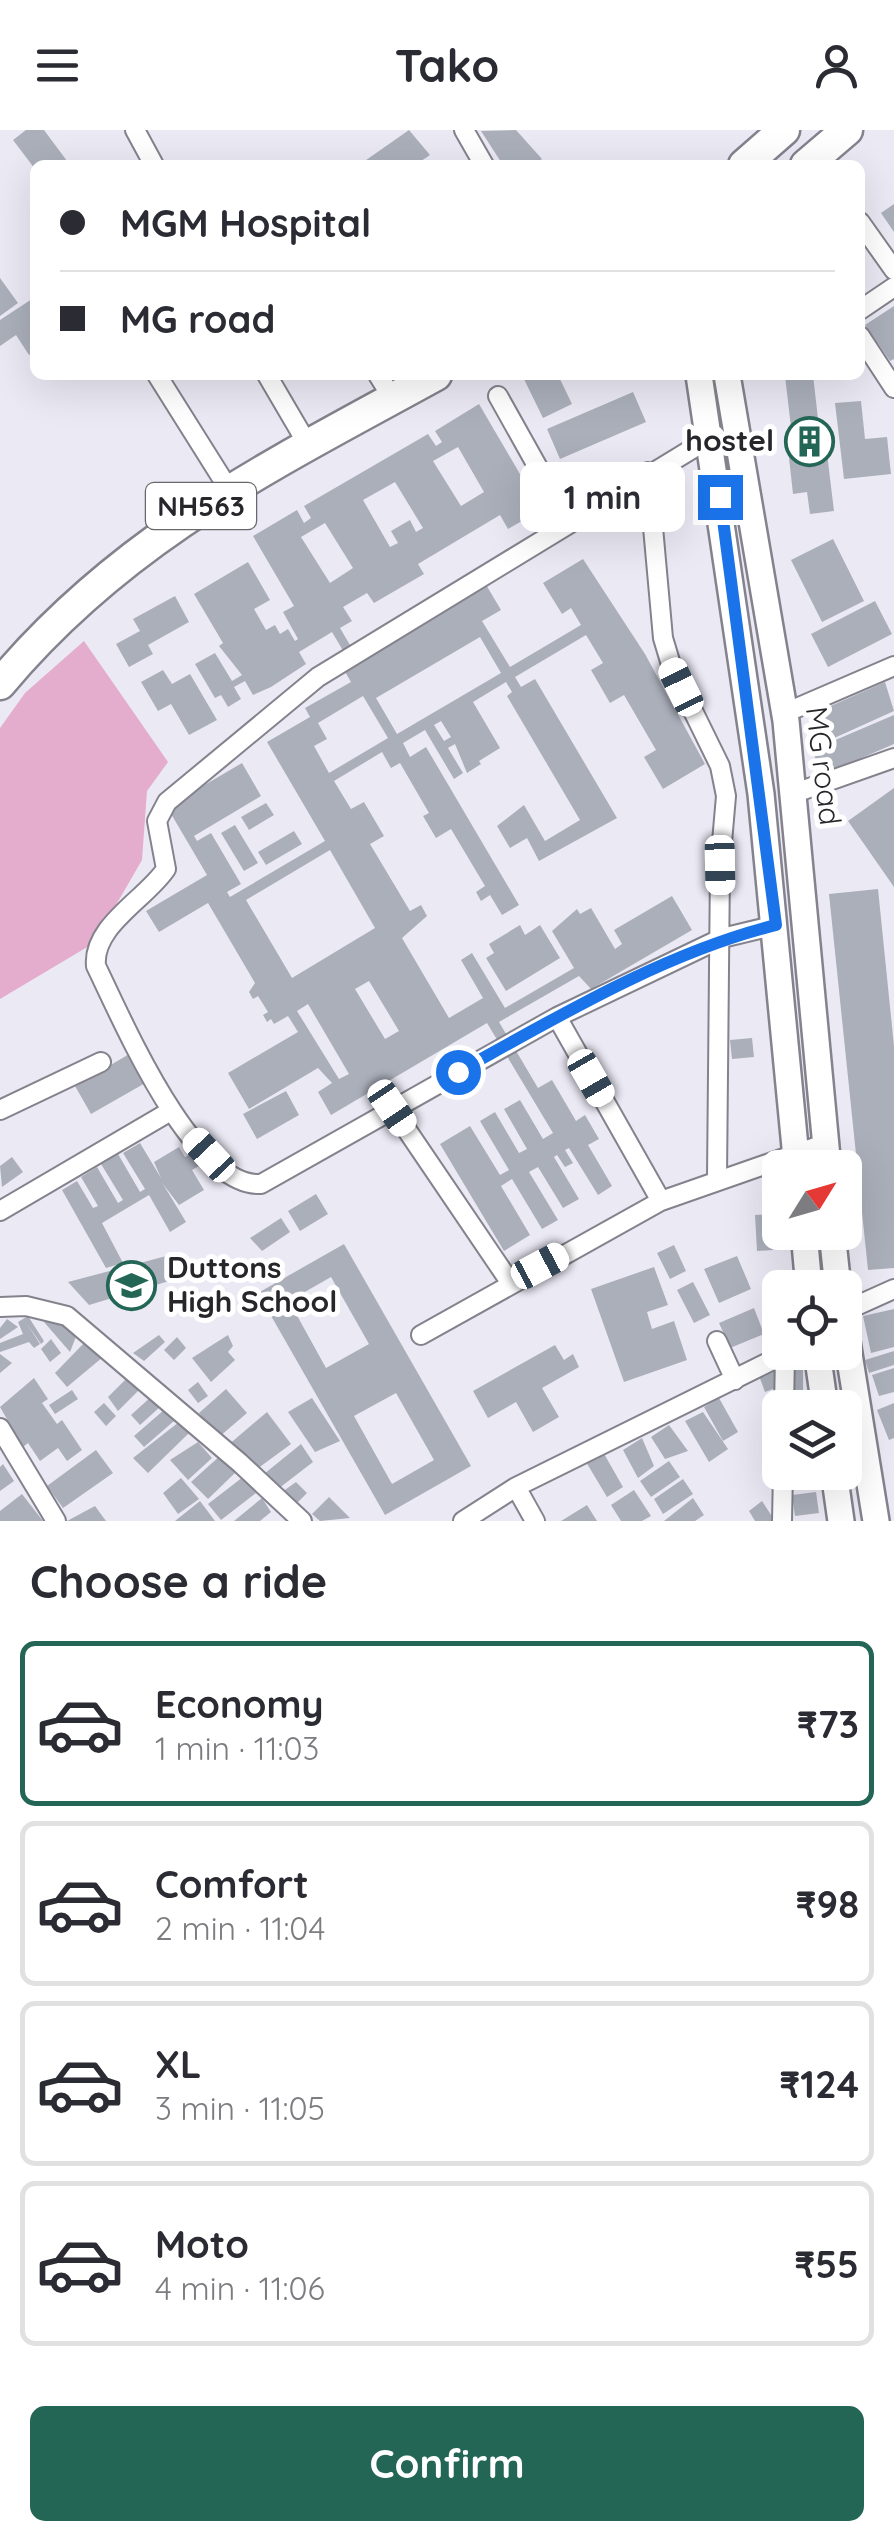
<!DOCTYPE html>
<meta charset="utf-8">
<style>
body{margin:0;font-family:Quicksand,sans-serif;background:#f7f7f7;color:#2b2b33;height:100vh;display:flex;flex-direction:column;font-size:38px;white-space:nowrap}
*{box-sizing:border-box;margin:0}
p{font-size:32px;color:#7c7c81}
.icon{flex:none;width:55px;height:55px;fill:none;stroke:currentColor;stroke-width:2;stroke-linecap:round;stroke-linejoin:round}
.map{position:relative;height:1391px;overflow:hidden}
.details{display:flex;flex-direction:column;background:#fff;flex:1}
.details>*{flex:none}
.guide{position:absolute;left:30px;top:30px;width:835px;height:220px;border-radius:15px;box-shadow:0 10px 40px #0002;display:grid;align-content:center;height:220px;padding:0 30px;background:#fff}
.needle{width:65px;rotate:53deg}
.buttons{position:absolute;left:762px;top:1020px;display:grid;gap:20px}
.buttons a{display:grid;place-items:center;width:100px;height:100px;border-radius:15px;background:#fff;box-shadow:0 10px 40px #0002;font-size:50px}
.end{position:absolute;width:45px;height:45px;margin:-22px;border:12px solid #1a73e8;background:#fff;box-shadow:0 0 0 5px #fff}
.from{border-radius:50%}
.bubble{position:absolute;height:70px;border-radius:15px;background:#fff;box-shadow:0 10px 40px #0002;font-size:32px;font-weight:700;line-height:70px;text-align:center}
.car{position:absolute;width:30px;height:60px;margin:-30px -15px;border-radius:12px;box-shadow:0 0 8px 2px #0007;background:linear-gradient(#fff 24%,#345 0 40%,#fff 0 76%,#345 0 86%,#fff 0)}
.guide b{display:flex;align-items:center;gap:35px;height:95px;font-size:38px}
.guide b+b{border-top:2px solid #e1e1e2}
.guide i{width:25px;height:25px;background:#2b2b33}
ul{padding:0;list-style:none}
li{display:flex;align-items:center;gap:30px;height:165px;margin:0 20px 15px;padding:0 10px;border:5px solid #e1e1e2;border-radius:15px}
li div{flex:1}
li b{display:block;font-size:38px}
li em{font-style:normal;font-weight:700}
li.on{border-color:#246656}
li>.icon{width:90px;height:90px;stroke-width:1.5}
h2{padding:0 30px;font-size:45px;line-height:120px}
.primary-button{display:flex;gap:20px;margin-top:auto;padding:20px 30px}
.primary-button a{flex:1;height:115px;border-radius:15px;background:#246656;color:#fff;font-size:40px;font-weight:700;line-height:115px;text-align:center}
header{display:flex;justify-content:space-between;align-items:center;height:130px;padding:0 30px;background:#fff;font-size:45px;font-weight:700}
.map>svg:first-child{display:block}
.green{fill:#e4adcd}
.building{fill:#abafba;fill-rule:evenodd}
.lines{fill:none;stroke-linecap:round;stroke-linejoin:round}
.minor-casing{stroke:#84828c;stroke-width:22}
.secondary-casing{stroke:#84828c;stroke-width:30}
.trunk-casing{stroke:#84828c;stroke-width:35}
.minor{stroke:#fff;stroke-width:18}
.secondary{stroke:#fff;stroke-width:25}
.trunk{stroke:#fff;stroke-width:30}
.route{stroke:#1a73e8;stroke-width:12}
.labels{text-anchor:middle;stroke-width:10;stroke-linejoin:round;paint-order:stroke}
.shield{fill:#fff;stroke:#68686b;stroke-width:2.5}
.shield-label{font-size:28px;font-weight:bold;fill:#27272b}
.poi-label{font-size:30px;font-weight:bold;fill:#27272b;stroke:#fff;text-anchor:end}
.street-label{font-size:30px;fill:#27272b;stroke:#fff}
</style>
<header><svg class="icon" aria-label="menu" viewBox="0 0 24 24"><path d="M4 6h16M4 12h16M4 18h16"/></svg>Tako<svg class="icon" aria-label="person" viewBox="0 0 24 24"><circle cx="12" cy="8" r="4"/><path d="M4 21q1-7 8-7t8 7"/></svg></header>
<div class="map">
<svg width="894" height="1391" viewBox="0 0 894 1391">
<rect width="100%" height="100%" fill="#ebe9f4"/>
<!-- green -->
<path class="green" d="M84 511 168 632 147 661 142 730 94 813 0 869V598L25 563Z"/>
<!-- building -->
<path class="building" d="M26 0H44L70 35H35V39L13 10Z
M409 0 430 25 415 35H359Z
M516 0 542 29 534 35H503L481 1Z
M894 74V102L881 83Z
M0 148 18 173 0 186Z
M35 167V221L29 225 16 205 0 216V190Z
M894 176V229L890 231 865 195Z
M522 245H558L572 274 543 288Z
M813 245 820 306 812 307 813 317 826 315 834 381 810 384 807 362 793 364 788 319 806 317 804 304 792 306 785 246Z
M633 262 646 292 560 329 547 299Z
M861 271 865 309 887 307 891 344 844 349 835 273Z
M479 274 541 380 508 399 500 385 418 434 424 444 374 473 367 463 343 477 352 491 340 498 357 527 485 453 501 480 482 491 510 537 581 495 571 478 562 484 543 453 583 429 645 524 705 634 663 659 644 627 656 620 624 565 610 573 591 540 603 533 586 505 515 547 521 557 535 549 617 688 539 731 527 708 510 718 497 696 524 675 545 711 580 690 507 566 512 562 506 552 473 572 500 618 479 631 481 634 467 643 455 614 448 618 463 643 454 649 425 600 403 613 410 627 426 617 519 775 502 785 490 765 481 771 476 762 485 756 451 699 436 708 423 686 429 683 400 633 391 638 382 622 334 651 351 679 364 672 384 706 370 714 410 781 421 775 427 786 402 808 449 888 483 868 461 830 472 823 505 878 574 838 552 801 577 779 580 784 591 778 615 819 622 814 614 800 672 766 692 800 591 859 579 846 499 892 538 958 552 950 576 991 585 985 599 1009 588 1015 612 1056 598 1065 569 1018 565 1020 573 1033 565 1037 557 1025 554 1027 579 1069 563 1078 538 1037 529 1042 558 1090 542 1099 512 1049 501 1056 530 1105 504 1121 440 1014 470 996 500 1045 509 1040 480 991 495 982 519 1023 527 1019 504 979 520 970 543 1009 553 1003 487 893 331 985 318 962 332 953 318 938 249 979 228 943 298 902 288 886 274 894 271 889 267 892 263 885 268 882 258 866 253 869 249 862 255 853 208 773 159 802 146 781 207 745 167 677 242 633 261 666 194 706 197 711 211 703 241 754 227 762 230 767 325 711 267 612 310 587 305 578 351 552 340 533 348 529 332 502 299 522 306 534 271 557 253 565 245 551 234 557 241 569 228 577 221 565 215 568 195 534 215 523 232 551 242 545 219 516 223 513 194 464 248 432 270 470 254 479 266 500 275 495 280 504 288 499 295 511 298 509 283 482 294 476 253 406 297 380 304 393 311 388 304 376 428 304 436 316 442 312 435 301ZM458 317 484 362 461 376 433 331ZM395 352 423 398 416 402 410 390 391 401 398 413 390 417 363 370ZM325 393 353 438 330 453 301 407ZM480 507 501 543 397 604 376 568ZM363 566 388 608 329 643 314 616 327 609 318 593ZM441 591 451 607 444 611 434 595ZM330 720 375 798 292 848 246 770ZM369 851 399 901 385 909 355 859ZM308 874 349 944 339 949 297 881Z
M833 409 864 471 822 492 791 430Z
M175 466 189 492 148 515 153 524 129 537 116 514 140 501 133 489Z
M875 471 892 504 828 537 811 504Z
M163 540 172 554 190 544 217 590 189 605 171 574 158 581 141 552Z
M885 552 894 581 821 614 808 586Z
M894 585V614L822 645 812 620Z
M894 658V757L848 691Z
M266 673 274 685 249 700 241 687Z
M235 695 258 733 244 741 221 703Z
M294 701 302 714 266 735 258 722Z
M878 759 894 916V1138L868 1140 829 764Z
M520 795 525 805 540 795 560 828 506 861 486 828 494 823 489 814Z
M752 908 754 927 732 929 730 910Z
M131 923 147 952 91 984 75 956Z
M286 961 299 985 257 1009 243 984Z
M140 1013 161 1048 154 1032 179 1017 185 1027 191 1024 199 1036 192 1040 204 1060 179 1075 163 1054 186 1092 170 1102 149 1065 102 1093 123 1133 106 1138 62 1060 77 1051 93 1078 98 1076 81 1047 97 1037 118 1073 123 1070 101 1034 118 1024 140 1062 145 1059 123 1023Z
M12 1027 23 1042 2 1057 0 1036Z
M316 1064 328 1084 300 1101 288 1081Z
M771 1084 773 1120 757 1121 755 1085Z
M281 1088 290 1102 262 1121 250 1108Z
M344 1114 471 1336 385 1385 258 1163ZM331 1147 369 1214 326 1238 289 1171ZM396 1263 434 1330 392 1354 354 1286Z
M674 1115 686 1141 670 1149 657 1123Z
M174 1124 179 1148 89 1175 68 1152Z
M737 1126 751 1159 719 1173 704 1139Z
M654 1137 668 1175 647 1182 652 1199 674 1191 687 1230 624 1252 591 1159Z
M693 1152 710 1185 694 1193 677 1160Z
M754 1178 764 1204 730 1218 719 1193Z
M894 1179V1217L871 1223 863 1186Z
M49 1183 79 1199 70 1222 44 1192Z
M28 1186 44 1211 41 1214 27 1194 40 1214 34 1218 29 1212 0 1222V1213L23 1204 18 1192Z
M7 1189 18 1197 0 1209V1198Z
M159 1205 165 1212 144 1231 133 1223Z
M228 1205 233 1216 228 1222 235 1230 211 1252 192 1228Z
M177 1207 186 1218 174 1230 164 1220Z
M51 1209 61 1223 50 1232 41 1219Z
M86 1211 103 1227 67 1257 55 1243Z
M555 1215 564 1230 573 1224 579 1237 542 1258 559 1287 533 1302 516 1272 488 1288 473 1261Z
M894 1221V1235L869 1243 865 1230Z
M0 1224 12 1233 0 1243Z
M791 1224H803V1270H792Z
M773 1235 781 1256 765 1262 757 1240Z
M894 1238V1262L879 1266 872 1245Z
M135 1240 146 1253 118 1281 108 1267Z
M34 1248 48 1269 42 1273 57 1294 62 1290 82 1320 67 1331 58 1318 40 1331 28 1313 23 1317 0 1277Z
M198 1252 208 1266 198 1273 188 1260Z
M226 1259 247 1283 219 1307 199 1283Z
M72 1260 78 1269 55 1284 49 1275Z
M152 1266 161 1276 140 1295 131 1285Z
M312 1268 340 1311 315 1322 288 1282Z
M719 1268 738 1302 723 1311 704 1277Z
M104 1273 116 1286 106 1296 94 1282Z
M894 1273V1308L889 1310 877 1280Z
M164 1280 174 1291 144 1317 134 1306Z
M267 1282 291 1314 257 1339 227 1316Z
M703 1282 728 1319 709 1332 685 1291Z
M179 1292 189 1303 148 1343 133 1328Z
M669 1295 688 1321 665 1329 651 1307Z
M642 1308 654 1336 638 1348 623 1320Z
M198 1312 212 1328 188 1350 170 1330Z
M301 1314 313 1332 278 1359 264 1344Z
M96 1320 113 1343 63 1378 47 1356Z
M603 1322 623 1357 607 1367 586 1332Z
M222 1324 237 1341 208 1369 191 1352Z
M669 1331 680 1347 651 1367 640 1351Z
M3 1334 14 1351 0 1361V1337Z
M795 1342H815L817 1354 797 1356Z
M243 1347 256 1363 221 1390 208 1374Z
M181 1348 199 1369 178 1384 163 1363Z
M683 1349 693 1364 663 1384 654 1369Z
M296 1352 307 1363 297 1373 282 1362Z
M634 1360 651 1386 642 1391H621L611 1375Z
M816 1362 819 1383 795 1386 792 1365Z
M22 1364 43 1391H0V1381Z
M329 1367 350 1388 320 1391 312 1384Z
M262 1368 271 1382 260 1391H234Z
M693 1368 704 1385 695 1391H664Z
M200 1371 215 1391H175Z
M762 1371 775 1391H755L749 1381Z
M587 1375 597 1391H561Z
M95 1376 106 1391H67Z"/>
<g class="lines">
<defs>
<path id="minor" d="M135 0 154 35
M464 0 484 35
M860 92 894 140
M860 180 894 157
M860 206 894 258
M157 245 228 358
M267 245 308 315
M378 245 393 269
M498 266 569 393
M715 305 318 547 167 672 157 691 166 739C146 769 92 796 96 836 122 889 193 1058 261 1054L557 887 722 808 776 795
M648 342 663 508 672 538 720 636 726 666 720 735 717 1048
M785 583 894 536
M795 663 894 628
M557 887 661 1071
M392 978 510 1152
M0 980 101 932
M0 1081 169 982
M0 1177 26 1176 67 1186 240 1333 302 1391
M845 1181 894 1159
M421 1205 661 1071 827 1013
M717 1211 735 1250
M784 1278 785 1224
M0 1298 56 1391
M516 1357 535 1391
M463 1391 516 1357 789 1222
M782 1391 783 1342"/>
<path id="secondary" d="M699 245 761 664 797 1038
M727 245 786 591 828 1038
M804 1102 809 1158
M832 1102 838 1158
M845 1199 876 1391
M817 1222 825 1278
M834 1342 841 1391"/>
<path id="trunk" d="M744 35 784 0
M806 35 847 0
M0 554C123 407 272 335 436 245"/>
</defs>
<!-- minor casing -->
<use href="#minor" class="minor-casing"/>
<!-- secondary casing -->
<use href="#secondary" class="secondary-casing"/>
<!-- trunk casing -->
<use href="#trunk" class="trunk-casing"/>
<!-- minor -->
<use href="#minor" class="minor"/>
<!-- secondary -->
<use href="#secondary" class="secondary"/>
<!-- trunk -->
<use href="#trunk" class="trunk"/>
</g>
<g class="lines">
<!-- route -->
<path class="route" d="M458 942C559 886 664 823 776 795L720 367"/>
</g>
<!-- icons -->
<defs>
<symbol id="building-ring" viewBox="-11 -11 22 22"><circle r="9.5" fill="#fff" stroke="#246656" stroke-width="1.5"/><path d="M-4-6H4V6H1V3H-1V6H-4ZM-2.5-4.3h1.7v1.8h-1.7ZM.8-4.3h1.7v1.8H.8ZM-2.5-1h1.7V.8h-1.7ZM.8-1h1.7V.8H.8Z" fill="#246656"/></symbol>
<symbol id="school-ring" viewBox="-11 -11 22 22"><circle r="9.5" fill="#fff" stroke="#246656" stroke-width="1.5"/><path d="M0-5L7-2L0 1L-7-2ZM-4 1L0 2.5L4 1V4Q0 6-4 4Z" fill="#246656"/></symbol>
</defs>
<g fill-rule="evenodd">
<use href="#building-ring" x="782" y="284" width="55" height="55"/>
<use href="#school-ring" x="104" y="1128" width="55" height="55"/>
</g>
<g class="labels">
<!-- shield labels -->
<rect class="shield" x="146" y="353" width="110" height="46" rx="8"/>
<g class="shield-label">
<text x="201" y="386">NH563</text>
</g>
<!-- poi labels -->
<g class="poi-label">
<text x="774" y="321">hostel</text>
<text x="167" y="1148" text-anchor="start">Duttons<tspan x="167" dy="34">High School</tspan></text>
</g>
<!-- street labels -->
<g class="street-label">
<text transform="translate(823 636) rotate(83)" y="10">MG road</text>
</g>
</g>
</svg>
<div class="buttons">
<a><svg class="needle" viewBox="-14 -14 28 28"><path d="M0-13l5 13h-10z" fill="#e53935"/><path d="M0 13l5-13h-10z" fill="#7c7c81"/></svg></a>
<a><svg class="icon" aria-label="locate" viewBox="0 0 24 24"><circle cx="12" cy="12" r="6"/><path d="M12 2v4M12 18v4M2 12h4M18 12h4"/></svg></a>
<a><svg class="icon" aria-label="layers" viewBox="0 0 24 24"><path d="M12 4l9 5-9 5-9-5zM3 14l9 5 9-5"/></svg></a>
</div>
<i class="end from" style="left:458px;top:942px"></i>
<i class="end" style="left:720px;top:367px"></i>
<div class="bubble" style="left:520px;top:332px;width:165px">1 min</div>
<i class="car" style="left:681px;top:557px;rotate:334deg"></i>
<i class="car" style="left:720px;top:735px;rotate:179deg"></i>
<i class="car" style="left:591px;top:948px;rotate:150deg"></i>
<i class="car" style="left:392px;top:978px;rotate:146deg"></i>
<i class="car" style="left:209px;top:1025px;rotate:317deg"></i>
<i class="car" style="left:540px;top:1136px;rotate:62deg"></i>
<div class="guide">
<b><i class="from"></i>MGM Hospital</b>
<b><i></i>MG road</b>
</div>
</div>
<section class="details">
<h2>Choose a ride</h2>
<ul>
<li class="on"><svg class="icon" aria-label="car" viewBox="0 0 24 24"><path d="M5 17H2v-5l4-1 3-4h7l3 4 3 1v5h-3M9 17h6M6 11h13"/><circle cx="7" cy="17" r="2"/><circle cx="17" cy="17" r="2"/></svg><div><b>Economy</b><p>1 min · 11:03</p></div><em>₹73</em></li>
<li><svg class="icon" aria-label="car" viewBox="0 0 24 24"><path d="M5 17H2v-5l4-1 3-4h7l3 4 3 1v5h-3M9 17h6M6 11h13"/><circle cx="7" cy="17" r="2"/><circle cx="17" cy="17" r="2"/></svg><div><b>Comfort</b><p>2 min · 11:04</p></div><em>₹98</em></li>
<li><svg class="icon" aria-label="car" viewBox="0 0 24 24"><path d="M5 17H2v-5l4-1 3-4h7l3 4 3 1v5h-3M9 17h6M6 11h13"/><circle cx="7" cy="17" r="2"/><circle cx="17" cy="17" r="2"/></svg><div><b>XL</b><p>3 min · 11:05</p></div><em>₹124</em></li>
<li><svg class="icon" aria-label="car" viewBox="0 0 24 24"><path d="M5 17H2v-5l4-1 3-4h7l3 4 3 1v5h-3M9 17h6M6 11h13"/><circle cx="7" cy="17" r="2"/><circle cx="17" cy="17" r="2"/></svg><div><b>Moto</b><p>4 min · 11:06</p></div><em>₹55</em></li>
</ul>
<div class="primary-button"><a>Confirm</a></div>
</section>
